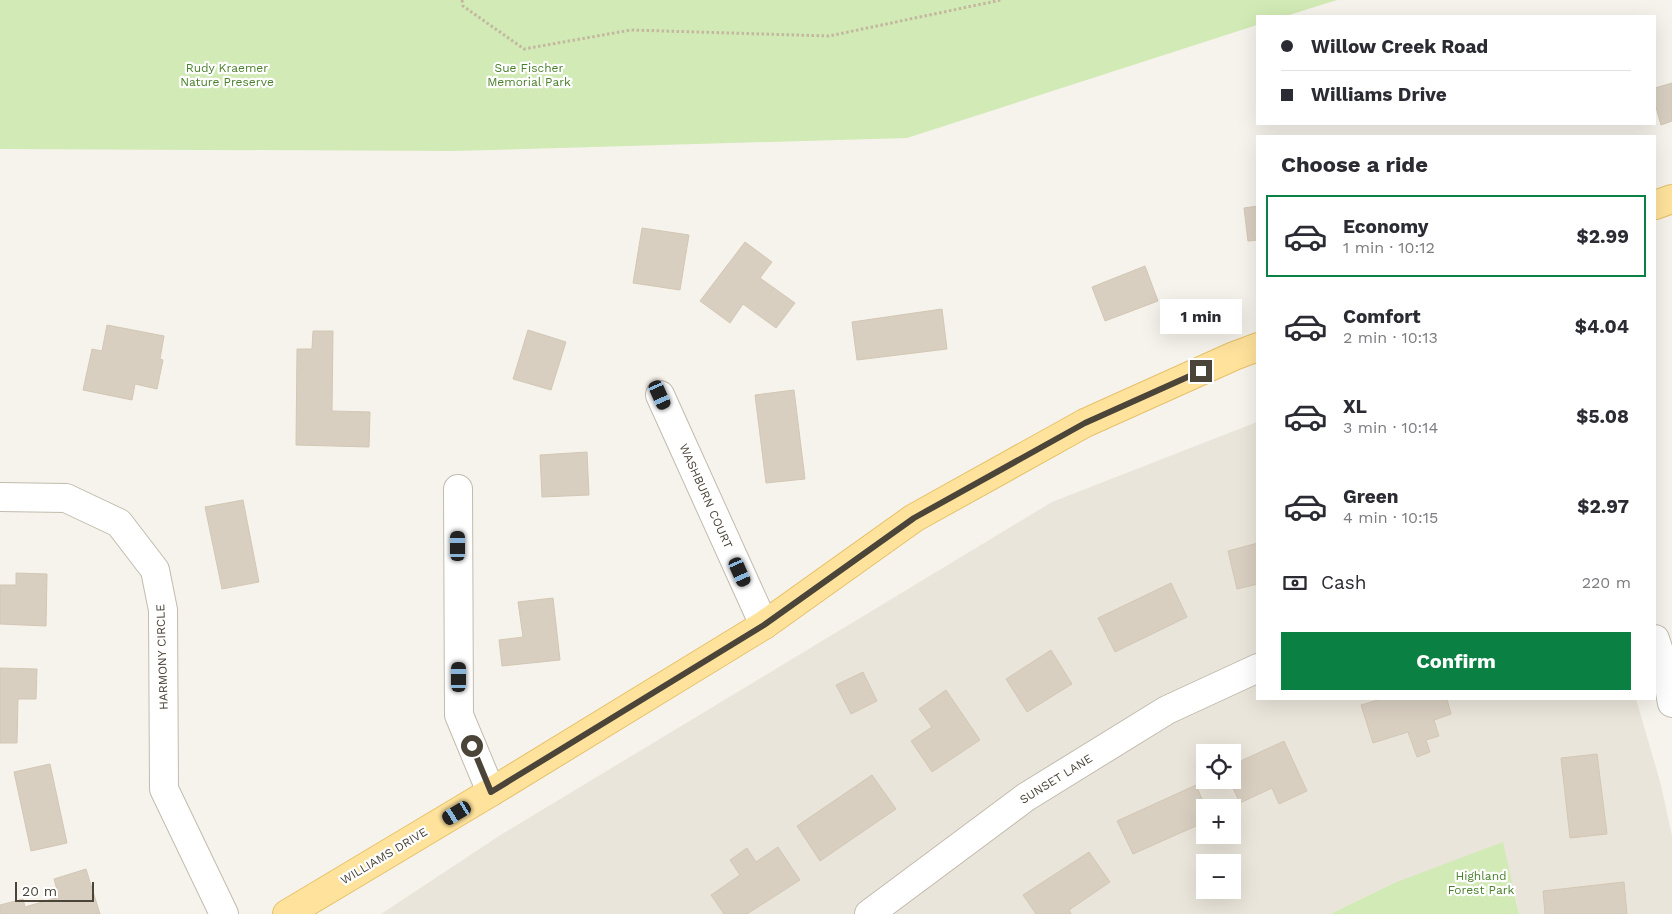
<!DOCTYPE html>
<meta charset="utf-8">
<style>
body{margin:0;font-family:"Work Sans",sans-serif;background:#f2f2f3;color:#2b2b33;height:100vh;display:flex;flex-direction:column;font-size:19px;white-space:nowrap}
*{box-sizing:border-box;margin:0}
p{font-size:16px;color:#7c7c81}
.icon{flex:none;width:28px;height:28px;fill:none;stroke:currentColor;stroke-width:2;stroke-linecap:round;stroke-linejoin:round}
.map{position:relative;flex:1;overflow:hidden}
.side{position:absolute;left:1256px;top:135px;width:400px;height:565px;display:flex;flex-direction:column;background:#fff;border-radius:0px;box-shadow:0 5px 20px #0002}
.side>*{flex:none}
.banner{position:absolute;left:1256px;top:15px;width:400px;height:110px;border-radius:0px;box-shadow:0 5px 20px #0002;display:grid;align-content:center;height:110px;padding:0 25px;background:#fff}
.controls{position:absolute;left:1196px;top:744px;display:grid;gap:10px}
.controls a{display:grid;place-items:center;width:45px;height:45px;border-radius:0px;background:#fff;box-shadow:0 5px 20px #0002;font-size:25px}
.scale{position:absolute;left:15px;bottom:12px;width:79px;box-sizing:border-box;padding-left:5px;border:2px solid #4b4439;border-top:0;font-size:14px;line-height:18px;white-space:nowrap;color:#4b4439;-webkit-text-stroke:4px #fff;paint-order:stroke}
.end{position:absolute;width:22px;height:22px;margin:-11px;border:6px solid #4b4439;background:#fff;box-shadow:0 0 0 2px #fff}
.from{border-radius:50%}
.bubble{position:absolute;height:35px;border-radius:0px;background:#fff;box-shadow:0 5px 20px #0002;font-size:16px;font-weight:700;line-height:35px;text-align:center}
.car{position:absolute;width:15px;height:30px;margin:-15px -8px;border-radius:6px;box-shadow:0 0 4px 1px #0007;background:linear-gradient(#222 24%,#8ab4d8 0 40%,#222 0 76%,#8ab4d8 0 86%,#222 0)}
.banner b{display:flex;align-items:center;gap:18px;height:48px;font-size:19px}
.banner b+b{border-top:1px solid #e1e1e2}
.banner i{width:12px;height:12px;background:#2b2b33}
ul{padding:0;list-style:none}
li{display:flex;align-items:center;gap:15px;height:82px;margin:0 10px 8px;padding:0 15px;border:2px solid transparent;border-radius:0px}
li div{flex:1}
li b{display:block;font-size:19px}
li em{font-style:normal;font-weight:700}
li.on{border-color:#0b8043}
li>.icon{width:45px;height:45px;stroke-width:1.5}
h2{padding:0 25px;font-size:22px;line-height:60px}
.pay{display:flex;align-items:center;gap:12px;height:55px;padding:0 25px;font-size:19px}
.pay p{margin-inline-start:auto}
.action{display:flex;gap:10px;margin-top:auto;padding:10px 25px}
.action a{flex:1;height:58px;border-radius:0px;background:#0b8043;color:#fff;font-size:20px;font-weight:700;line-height:58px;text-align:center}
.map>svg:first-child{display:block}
.residential{fill:#eae5da;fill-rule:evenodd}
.green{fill:#d2eab5}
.building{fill:#d8cfc1;stroke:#d3c7b4}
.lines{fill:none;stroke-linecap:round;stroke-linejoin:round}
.minor-casing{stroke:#c2bbae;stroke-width:30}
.major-casing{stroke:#e6c16a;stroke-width:30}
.path{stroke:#c4b79f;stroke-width:3;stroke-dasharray:2.5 2.5;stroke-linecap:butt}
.minor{stroke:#fff;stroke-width:28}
.major{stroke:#ffe39c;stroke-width:28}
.route{stroke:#4b4439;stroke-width:6}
.labels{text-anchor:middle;stroke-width:4.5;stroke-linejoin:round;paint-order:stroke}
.park-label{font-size:12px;fill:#4a7f2a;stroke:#fff}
.street-label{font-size:12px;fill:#4b4439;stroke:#fff}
</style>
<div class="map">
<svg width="1672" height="914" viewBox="0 0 1672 914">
<rect width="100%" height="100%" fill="#f6f3ec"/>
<!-- residential -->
<path class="residential" d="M1257 422 1258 699H1636L1661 785 1672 836V914H1519L1514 888 1394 883 1330 914H381L499 836 1052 502ZM1205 752H1232V780H1205ZM1205 808H1232V835H1205ZM1205 862H1232V890H1205Z"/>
<!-- green -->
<path class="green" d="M0 0H1337L1286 16H1258L1257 25 907 138 454 151 0 149Z
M1503 842 1519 914H1330L1394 883Z"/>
<!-- building -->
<path class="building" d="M1672 83V121L1661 125 1655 104V88Z
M1258 206V240L1248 241 1244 208Z
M642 228 689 235 680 290 633 283Z
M745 242 772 262 760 278 795 303 776 328 743 304 730 323 700 301Z
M1145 266 1158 301 1105 321 1092 287Z
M942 309 947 349 857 360 852 322Z
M107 325 164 336 160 359 163 360 157 389 135 384 132 400 83 390 92 349 102 351Z
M528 330 566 342 551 390 513 379Z
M313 331H333L332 411 370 412 369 447 296 445 297 349H312Z
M794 390 805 479 766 483 755 395Z
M587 452 589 495 542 497 540 455Z
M243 500 259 582 222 589 205 507Z
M1258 543V584L1237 589 1228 551Z
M16 573 47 574 46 626 0 624V585H16Z
M1171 583 1187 617 1115 652 1098 618Z
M553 598 560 660 502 666 499 640 523 637 518 602Z
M1051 650 1072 684 1027 712 1006 679Z
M0 668 37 669 36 699H18L17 743H0Z
M863 672 877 701 851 714 836 685Z
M946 690 980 740 932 772 911 741 932 727 919 709Z
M1381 699H1447L1451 714 1434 720 1439 736 1426 740 1430 752 1417 757 1408 732 1373 743 1361 705Z
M1284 741 1307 791 1279 804 1272 788 1240 803 1229 780H1232V765Z
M1597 754 1607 834 1570 838 1561 758Z
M50 764 67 843 31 851 14 772Z
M872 775 896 809 820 861 797 826Z
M1196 785 1206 808H1205V822L1133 854 1117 821Z
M778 847 800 880 747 914H724L711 895 740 875 730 860 747 848 756 862Z
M1089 852 1110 882 1069 910 1071 914H1036L1023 895Z
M86 869 100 914H0V905L23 899 25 907 59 897 54 879Z
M1624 882 1627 914H1545L1543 891Z"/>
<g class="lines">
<defs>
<path id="minor" d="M660 395 764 625
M458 489 459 715 491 792
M0 497 66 498 119 523 155 570 163 610 164 789 224 914
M1655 639 1667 676 1672 703
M869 914 1026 797 1167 710 1258 668"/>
<path id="major" d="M1655 205 1672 199
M287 914 491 792 764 625 914 518 1085 423 1234 356 1258 347"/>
</defs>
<!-- minor casing -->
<use href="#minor" class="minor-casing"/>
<!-- major casing -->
<use href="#major" class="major-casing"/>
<!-- path -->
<path class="path" d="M462 0 463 6 524 49 631 30 829 36 1001 0"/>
<!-- minor -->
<use href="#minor" class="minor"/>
<!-- major -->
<use href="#major" class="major"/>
</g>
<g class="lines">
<!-- route -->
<path class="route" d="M472 746 491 792 764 625 914 518 1085 423 1201 371"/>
</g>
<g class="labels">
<!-- park labels -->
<g class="park-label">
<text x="227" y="72">Rudy Kraemer<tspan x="227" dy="14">Nature Preserve</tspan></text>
<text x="529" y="72">Sue Fischer<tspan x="529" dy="14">Memorial Park</tspan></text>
<text x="1481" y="880">Highland<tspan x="1481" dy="14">Forest Park</tspan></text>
</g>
<!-- street labels -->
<g class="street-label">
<text transform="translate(706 496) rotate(66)" y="4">WASHBURN COURT</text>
<text transform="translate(162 657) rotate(-92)" y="4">HARMONY CIRCLE</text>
<text transform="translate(1056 779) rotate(-32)" y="4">SUNSET LANE</text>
<text transform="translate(384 856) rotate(-31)" y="4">WILLIAMS DRIVE</text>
</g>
</g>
</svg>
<div class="controls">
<a><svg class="icon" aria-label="locate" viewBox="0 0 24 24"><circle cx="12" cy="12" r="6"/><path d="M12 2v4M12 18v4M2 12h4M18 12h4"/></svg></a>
<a>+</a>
<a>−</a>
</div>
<div class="scale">20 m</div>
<i class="end from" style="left:472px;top:746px"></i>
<i class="end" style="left:1201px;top:371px"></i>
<div class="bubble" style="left:1160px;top:299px;width:82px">1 min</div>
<i class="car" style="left:660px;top:395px;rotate:156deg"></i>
<i class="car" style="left:458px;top:546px;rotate:0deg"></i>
<i class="car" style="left:740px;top:572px;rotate:156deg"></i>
<i class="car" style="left:459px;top:677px;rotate:0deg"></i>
<i class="car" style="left:457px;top:813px;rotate:239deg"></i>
<div class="banner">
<b><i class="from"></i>Willow Creek Road</b>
<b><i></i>Williams Drive</b>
</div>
<section class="side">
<h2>Choose a ride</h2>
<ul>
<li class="on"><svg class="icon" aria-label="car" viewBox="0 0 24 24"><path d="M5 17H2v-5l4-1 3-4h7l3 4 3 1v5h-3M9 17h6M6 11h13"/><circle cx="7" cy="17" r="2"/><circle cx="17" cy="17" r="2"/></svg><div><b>Economy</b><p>1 min · 10:12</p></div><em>$2.99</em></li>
<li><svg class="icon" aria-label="car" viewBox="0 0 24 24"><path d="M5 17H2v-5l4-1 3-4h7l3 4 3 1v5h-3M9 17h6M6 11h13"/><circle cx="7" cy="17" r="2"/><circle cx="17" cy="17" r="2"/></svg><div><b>Comfort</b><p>2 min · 10:13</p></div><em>$4.04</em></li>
<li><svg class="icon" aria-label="car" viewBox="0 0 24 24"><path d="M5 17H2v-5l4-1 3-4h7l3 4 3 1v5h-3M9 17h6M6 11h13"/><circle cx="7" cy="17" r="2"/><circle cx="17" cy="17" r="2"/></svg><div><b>XL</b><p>3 min · 10:14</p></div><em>$5.08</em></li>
<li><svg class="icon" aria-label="car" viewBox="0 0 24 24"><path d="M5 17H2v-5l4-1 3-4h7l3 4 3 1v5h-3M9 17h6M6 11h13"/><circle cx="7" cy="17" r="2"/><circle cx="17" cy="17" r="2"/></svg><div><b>Green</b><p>4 min · 10:15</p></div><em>$2.97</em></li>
</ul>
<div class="pay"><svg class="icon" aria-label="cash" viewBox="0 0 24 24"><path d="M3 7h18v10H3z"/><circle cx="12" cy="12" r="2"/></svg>Cash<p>220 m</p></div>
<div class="action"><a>Confirm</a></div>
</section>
</div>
